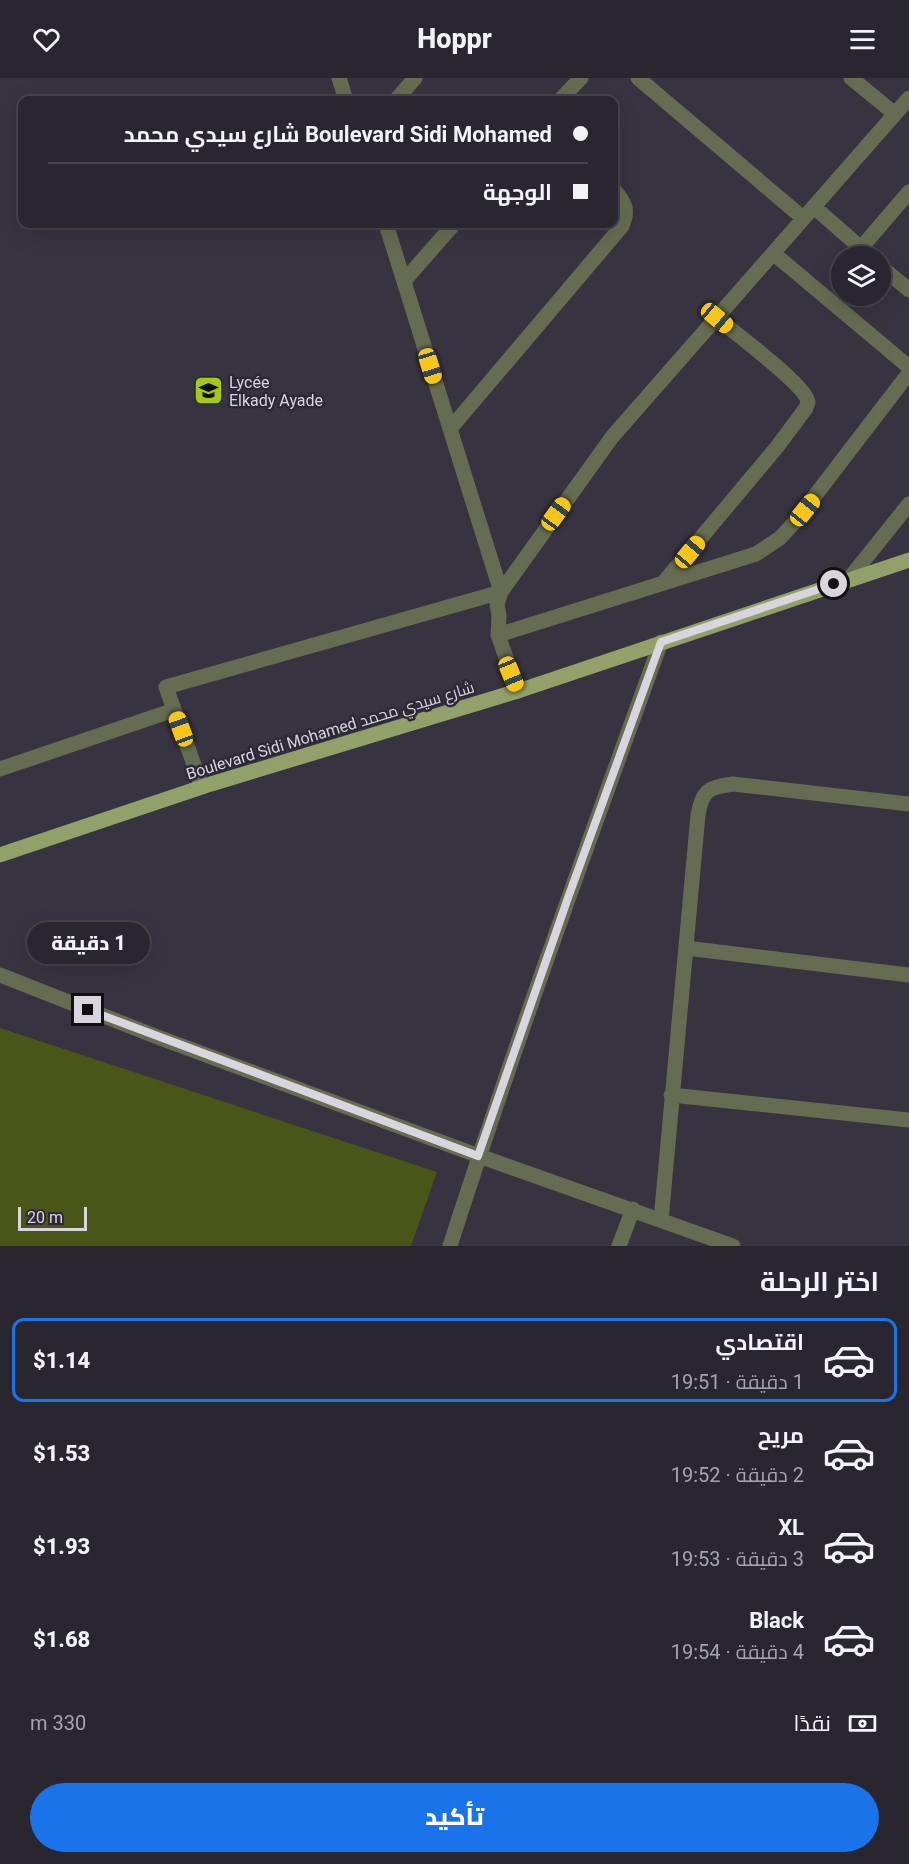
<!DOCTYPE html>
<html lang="ar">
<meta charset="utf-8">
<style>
body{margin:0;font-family:Roboto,Cairo,sans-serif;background:#322e38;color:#f1f3f6;direction:rtl;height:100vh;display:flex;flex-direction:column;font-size:22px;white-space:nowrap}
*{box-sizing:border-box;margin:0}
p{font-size:20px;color:#a5a5ab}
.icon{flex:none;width:33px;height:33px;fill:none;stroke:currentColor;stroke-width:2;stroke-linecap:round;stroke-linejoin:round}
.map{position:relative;height:1168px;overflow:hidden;direction:ltr}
.drawer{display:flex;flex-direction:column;background:#2a2630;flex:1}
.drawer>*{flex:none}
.banner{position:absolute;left:18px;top:18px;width:600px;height:132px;border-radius:12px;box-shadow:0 6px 24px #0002,0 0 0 2px #46434c;direction:rtl;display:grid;align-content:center;height:132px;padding:0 30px;background:#2a2630}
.buttons{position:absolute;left:831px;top:168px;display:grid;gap:12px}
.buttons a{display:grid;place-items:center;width:60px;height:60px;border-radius:50%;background:#2a2630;box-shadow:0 6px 24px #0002,0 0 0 2px #46434c;font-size:30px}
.scale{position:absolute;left:18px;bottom:15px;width:69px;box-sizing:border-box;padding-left:6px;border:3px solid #d9d5de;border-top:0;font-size:16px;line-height:21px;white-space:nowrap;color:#d9d5de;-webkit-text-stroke:4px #2e2936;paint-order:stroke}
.end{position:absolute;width:27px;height:27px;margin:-14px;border:8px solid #d9d5de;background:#111;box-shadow:0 0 0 3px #111}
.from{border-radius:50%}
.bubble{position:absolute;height:42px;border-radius:21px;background:#2a2630;box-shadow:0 6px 24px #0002,0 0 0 2px #46434c;font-size:20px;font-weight:800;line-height:42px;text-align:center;direction:rtl}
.car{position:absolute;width:18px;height:36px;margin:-18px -9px;border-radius:8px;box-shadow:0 0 4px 2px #0007;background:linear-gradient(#f5c518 24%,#345 0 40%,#f5c518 0 76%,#345 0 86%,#f5c518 0)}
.banner b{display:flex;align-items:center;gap:21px;height:57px;font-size:22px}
.banner b+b{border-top:2px solid #46434c}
.banner i{width:15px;height:15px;background:#f1f3f6}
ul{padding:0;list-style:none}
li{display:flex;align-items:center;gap:18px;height:84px;margin:0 12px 9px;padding:0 18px;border:3px solid transparent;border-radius:12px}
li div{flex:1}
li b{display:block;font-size:22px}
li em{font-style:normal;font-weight:800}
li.active{border-color:#1a73e8}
li>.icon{width:54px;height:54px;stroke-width:1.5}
h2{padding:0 30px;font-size:27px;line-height:72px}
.pay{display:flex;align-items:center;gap:15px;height:66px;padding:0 30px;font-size:22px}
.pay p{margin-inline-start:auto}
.primary-button{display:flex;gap:12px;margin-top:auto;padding:12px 30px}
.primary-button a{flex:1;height:69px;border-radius:36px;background:#1a73e8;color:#fff;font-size:24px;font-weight:800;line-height:69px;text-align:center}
header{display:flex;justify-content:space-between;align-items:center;height:78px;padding:0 30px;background:#2a2630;font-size:27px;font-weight:800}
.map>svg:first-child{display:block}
.pitch{fill:#495617}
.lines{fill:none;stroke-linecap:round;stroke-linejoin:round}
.minor{stroke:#656c51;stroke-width:15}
.major{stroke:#92a169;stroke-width:15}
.route{stroke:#d9d5de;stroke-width:8}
.labels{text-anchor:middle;stroke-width:5;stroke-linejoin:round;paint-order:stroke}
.poi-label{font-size:16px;fill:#d9d5de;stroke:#2e2936;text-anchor:start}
.street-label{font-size:16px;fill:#d9d5de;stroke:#2e2936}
</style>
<header><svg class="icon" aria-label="menu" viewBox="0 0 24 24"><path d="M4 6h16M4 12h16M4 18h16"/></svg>Hoppr<svg class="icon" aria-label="heart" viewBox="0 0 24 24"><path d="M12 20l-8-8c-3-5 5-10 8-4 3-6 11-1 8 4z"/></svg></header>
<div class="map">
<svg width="909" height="1168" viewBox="0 0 909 1168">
<rect width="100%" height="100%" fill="#383340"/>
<!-- pitch -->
<path class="pitch" d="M0 950 437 1094 411 1168H0Z"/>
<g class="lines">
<!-- minor -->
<path class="minor" d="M339 0 346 22
M638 0 803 140
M851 0 895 36
M396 22 415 0
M560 22 581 0
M814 129 870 178
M386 146 501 514 497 526 499 538 498 557 518 613
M861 170 909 114
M773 175 909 289
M880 188 909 212
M404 203 454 146
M450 351 622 148C629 132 625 124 614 112
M849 501 909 426
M663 505 777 369 806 330 808 324C806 307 733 254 717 240
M498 557 756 476 780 460 794 445 909 295
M0 691 174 632
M202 709 166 609 501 514 612 359 909 20
M686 870 909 897
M0 897 155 958 479 1078 733 1168
M671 1017 909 1042
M661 1142 698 737C702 713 708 709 733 706L909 726
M450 1168C515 965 588 765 661 564
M619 1168 633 1131"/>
<!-- major -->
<path class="major" d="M0 777 211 706 518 613 909 482"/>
</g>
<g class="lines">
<!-- route -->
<path class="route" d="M88 932 478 1078 569 817 661 564 834 506"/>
</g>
<!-- icons -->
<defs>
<symbol id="school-square" viewBox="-11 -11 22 22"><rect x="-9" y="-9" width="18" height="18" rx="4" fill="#a8c71c" stroke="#2e2936"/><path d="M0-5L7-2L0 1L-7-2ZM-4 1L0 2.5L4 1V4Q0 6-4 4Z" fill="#111"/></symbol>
</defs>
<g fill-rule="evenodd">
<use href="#school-square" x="192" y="296" width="33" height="33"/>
</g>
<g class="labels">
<!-- poi labels -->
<g class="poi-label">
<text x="229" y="310">Lycée<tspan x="229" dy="18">Elkady Ayade</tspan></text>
</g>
<!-- street labels -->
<g class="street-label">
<text transform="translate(330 652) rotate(-17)" y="6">Boulevard Sidi Mohamed شارع سيدي محمد</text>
</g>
</g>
</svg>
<div class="buttons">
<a><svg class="icon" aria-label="layers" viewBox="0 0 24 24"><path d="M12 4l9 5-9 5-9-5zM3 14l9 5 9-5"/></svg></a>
</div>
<div class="scale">20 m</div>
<i class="end from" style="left:834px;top:506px"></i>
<i class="end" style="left:88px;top:932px"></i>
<div class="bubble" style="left:27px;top:844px;width:123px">1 دقيقة</div>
<i class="car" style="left:717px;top:240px;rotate:130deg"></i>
<i class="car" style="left:430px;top:288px;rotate:163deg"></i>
<i class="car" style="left:805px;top:432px;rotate:39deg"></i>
<i class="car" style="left:556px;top:436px;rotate:36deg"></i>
<i class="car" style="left:690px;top:474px;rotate:40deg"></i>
<i class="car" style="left:511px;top:596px;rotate:158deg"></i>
<i class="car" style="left:181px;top:651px;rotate:340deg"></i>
<div class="banner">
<b><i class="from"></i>Boulevard Sidi Mohamed شارع سيدي محمد</b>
<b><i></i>الوجهة</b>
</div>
</div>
<section class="drawer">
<h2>اختر الرحلة</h2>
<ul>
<li class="active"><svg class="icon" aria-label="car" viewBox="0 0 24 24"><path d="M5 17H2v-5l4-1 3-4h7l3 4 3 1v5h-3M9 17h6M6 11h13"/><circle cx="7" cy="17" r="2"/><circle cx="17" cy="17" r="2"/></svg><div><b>اقتصادي</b><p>1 دقيقة · 19:51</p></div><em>$1.14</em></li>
<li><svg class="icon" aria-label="car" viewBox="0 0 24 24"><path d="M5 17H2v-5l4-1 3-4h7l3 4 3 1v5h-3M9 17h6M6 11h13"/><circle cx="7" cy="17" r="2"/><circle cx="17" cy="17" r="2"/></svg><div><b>مريح</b><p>2 دقيقة · 19:52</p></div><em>$1.53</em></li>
<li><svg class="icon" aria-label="car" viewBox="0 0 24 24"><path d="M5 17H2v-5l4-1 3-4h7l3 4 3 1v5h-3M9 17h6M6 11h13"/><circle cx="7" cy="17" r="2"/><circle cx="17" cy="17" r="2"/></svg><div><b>XL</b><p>3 دقيقة · 19:53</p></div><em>$1.93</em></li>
<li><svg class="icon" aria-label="car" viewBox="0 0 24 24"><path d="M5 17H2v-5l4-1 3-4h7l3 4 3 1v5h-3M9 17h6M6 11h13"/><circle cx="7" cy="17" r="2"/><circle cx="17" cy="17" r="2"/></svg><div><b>Black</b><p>4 دقيقة · 19:54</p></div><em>$1.68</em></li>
</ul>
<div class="pay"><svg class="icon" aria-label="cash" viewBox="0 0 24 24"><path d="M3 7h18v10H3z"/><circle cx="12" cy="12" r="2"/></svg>نقدًا<p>330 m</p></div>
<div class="primary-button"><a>تأكيد</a></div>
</section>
